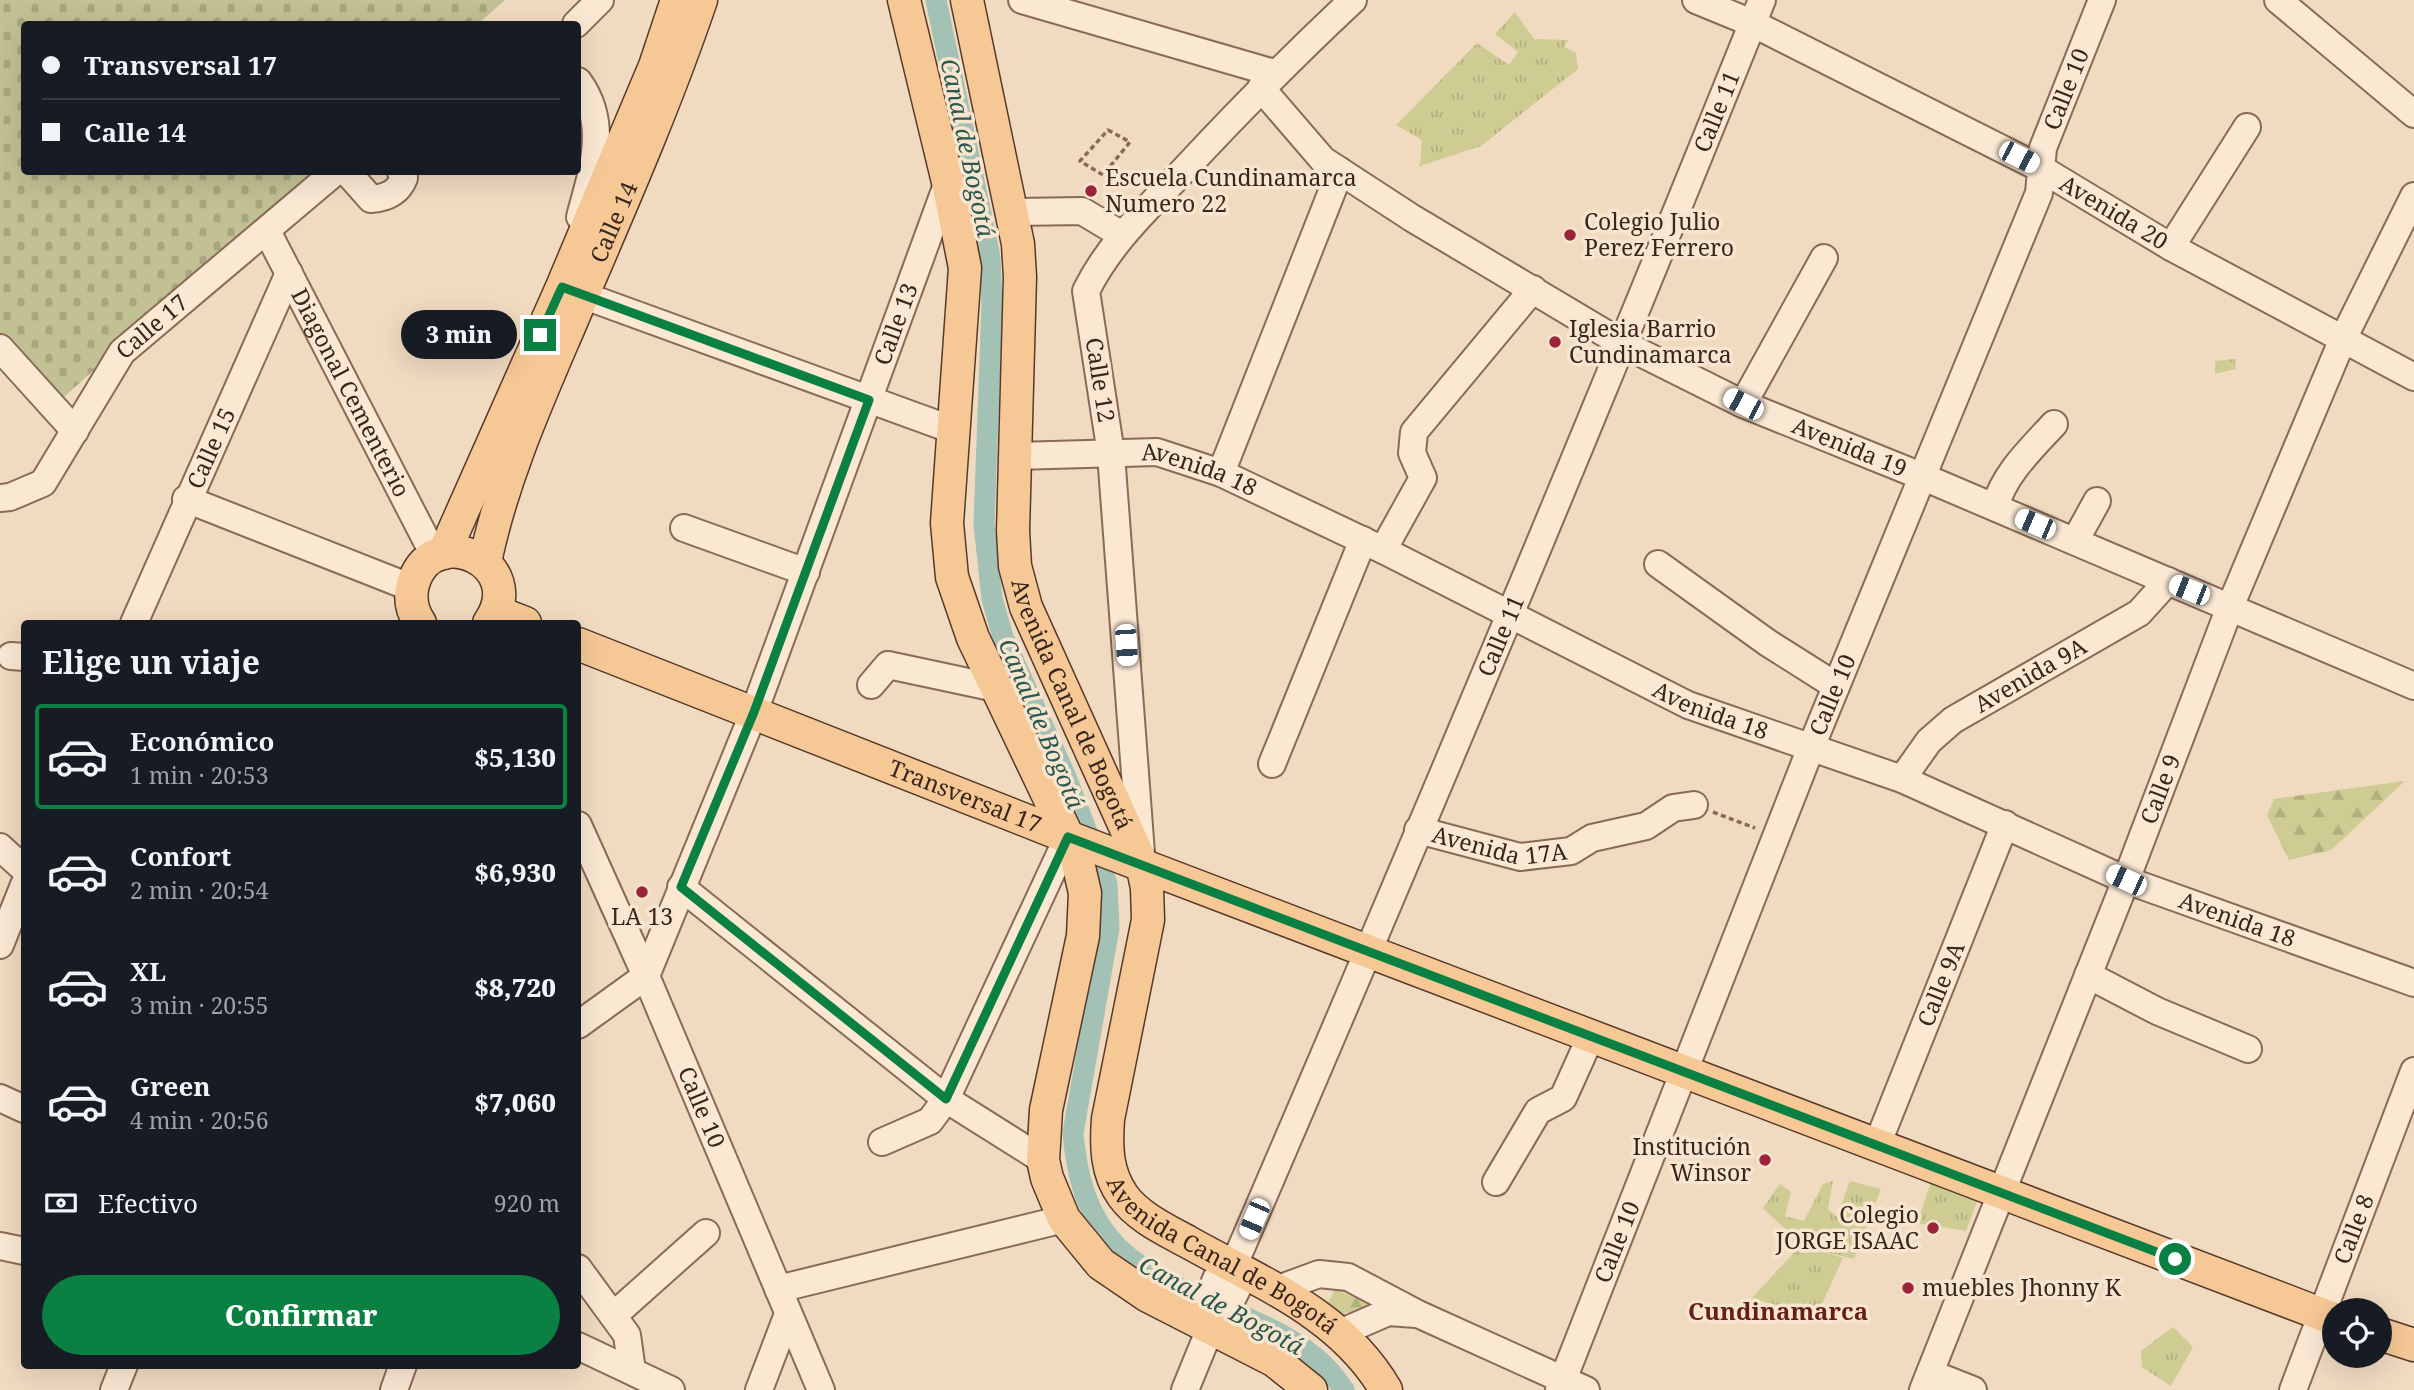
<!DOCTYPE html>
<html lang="es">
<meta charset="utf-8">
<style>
body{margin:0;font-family:"Noto Serif",serif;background:#242831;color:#f1f3f6;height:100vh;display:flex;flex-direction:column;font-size:26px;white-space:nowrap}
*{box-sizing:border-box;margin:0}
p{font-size:23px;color:#9ea1a6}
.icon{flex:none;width:38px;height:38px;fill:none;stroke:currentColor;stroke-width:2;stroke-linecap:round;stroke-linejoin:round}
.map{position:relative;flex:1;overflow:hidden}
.sheet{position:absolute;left:21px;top:620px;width:560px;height:749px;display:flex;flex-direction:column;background:#171b24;border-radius:7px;box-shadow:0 7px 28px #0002}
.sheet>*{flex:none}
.guide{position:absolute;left:21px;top:21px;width:560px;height:154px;border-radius:7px;box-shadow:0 7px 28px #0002;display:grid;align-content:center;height:154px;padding:0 21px;background:#171b24}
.buttons{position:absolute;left:2322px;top:1298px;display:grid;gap:14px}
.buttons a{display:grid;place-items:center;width:70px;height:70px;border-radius:50%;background:#171b24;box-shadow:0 7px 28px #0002;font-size:35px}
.end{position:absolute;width:32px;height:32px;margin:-16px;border:9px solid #0b8043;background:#fff;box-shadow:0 0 0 4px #fff}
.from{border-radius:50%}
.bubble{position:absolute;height:49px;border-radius:24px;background:#171b24;box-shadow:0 7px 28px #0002;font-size:23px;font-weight:800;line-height:49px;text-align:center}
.car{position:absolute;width:21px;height:42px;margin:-21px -10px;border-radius:9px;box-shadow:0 0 5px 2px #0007;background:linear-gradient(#fff 24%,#345 0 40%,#fff 0 76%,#345 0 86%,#fff 0)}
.guide b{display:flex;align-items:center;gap:24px;height:66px;font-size:26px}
.guide b+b{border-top:2px solid #363941}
.guide i{width:18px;height:18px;background:#f1f3f6}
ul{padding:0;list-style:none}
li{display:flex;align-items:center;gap:21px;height:105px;margin:0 14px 10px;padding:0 7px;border:4px solid transparent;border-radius:7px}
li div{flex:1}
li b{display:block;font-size:26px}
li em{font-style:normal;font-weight:800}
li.active{border-color:#0b8043}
li>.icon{width:63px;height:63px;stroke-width:1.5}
h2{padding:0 21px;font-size:32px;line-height:84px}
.pay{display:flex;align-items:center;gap:18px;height:77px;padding:0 21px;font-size:26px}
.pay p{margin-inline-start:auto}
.primary-button{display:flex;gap:14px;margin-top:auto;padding:14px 21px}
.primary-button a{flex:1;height:80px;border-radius:42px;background:#0b8043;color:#fff;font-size:28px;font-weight:800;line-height:80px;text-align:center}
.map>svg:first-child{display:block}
.grass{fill:url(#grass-tufts)}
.forest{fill:url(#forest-firs)}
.cemetery{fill:url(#cemetery-stones)}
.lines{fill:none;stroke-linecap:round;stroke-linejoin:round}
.canal{stroke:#a3c1b4;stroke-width:21}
.minor-casing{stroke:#896a57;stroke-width:30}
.major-casing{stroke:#57392c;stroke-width:35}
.path{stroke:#896a57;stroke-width:3.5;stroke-dasharray:5 3.5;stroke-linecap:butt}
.minor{stroke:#fae8d3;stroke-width:26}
.major{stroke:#f5c895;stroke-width:32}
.route{stroke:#0b8043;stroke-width:9}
.poi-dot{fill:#9b2538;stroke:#f7e5d0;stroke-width:2.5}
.labels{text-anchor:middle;stroke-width:7;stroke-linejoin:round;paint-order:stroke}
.street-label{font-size:23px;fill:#38251c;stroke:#f7e5d0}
.poi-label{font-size:23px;fill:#38251c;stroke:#f7e5d0;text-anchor:start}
.water-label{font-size:24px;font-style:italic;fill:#2b594f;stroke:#f7e5d0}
.neighbourhood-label{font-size:24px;font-weight:bold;fill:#661e1a;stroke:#f7e5d0}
</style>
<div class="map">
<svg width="2414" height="1390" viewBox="0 0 2414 1390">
<defs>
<pattern id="grass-tufts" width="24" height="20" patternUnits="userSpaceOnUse" patternTransform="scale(1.75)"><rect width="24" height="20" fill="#cecc93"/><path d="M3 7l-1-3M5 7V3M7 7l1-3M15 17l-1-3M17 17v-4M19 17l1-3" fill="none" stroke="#b2af7e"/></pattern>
<pattern id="forest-firs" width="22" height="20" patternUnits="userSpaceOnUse" patternTransform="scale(1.75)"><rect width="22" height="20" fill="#cecc93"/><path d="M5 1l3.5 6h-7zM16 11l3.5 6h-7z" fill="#b2af7e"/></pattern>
<pattern id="cemetery-stones" width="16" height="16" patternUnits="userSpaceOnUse" patternTransform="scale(1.75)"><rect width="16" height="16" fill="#c2c193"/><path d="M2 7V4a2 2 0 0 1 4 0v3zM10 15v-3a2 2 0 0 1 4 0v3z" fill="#a7a67e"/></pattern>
</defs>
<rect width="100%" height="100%" fill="#f0dac0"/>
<!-- grass -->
<path class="grass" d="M1515 12 1534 39 1568 40 1564 47 1576 53 1578 69 1481 146 1420 166 1422 140 1396 125 1477 43 1509 65 1518 52 1495 34Z
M2235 359 2236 369 2215 374V361Z
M1932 1179 1979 1196 1966 1231 1917 1223Z
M1833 1181 1828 1209 1837 1217 1850 1181 1881 1189 1854 1259 1821 1251 1843 1258 1816 1317 1752 1298 1801 1245 1763 1208 1780 1184 1791 1192 1785 1216 1804 1221 1823 1184Z
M2173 1327 2193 1347 2171 1386 2142 1367 2141 1351Z"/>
<!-- forest -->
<path class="forest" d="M2405 781 2331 850 2289 860 2267 815 2274 799Z
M1335 1289 1350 1296H1367L1368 1311 1356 1318 1347 1312 1338 1318 1326 1307Z"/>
<!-- cemetery -->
<path class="cemetery" d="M0 0H505L478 24H24V172H315L46 413 0 360Z"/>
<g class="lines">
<!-- canal -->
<path class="canal" d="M936 0 990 257 992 304 984 524 992 599 1003 637 1066 777 1107 884 1109 928 1073 1133C1084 1262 1152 1274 1256 1322 1291 1338 1323 1357 1344 1390"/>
<defs>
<g id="minor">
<path d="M1022 0 1274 73"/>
<path id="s1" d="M1696 0 1752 23 2040 168 2171 247 2414 377"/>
<path d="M2278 0 2414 114"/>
<path d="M576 24 600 0"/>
<path d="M578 81C610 124 592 171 580 217"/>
<path id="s2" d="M1261 88 1323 160 1412 218 1623 344 1743 404 1921 476 2414 686"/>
<path d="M347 172 371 199C386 198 398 193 404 178L401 172"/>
<path d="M1013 212 1082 211 1122 235"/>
<path id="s3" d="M267 231 435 557"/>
<path d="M2171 247 2247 127"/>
<path d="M563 288 953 430"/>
<path d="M0 348 75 431"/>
<path d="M1743 404 1824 258"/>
<path id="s4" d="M1015 456 1157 452 1221 473 1383 550 1688 705 1902 779 2126 880 2414 983"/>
<path d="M1221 473 1340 171"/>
<path id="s5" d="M0 498 10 497 43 483 122 352 335 172"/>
<path d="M186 499 412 588"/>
<path d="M1995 507C2004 474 2031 449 2054 424"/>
<path d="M684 528 806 572"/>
<path d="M2075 541 2097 501"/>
<path d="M1383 550 1423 478 1412 453 1414 432 1533 289"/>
<path d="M1658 564 1768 643 1836 686"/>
<path id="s6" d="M134 623 289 273"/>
<path d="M11 656 24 657"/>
<path d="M871 685 888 665 996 688"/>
<path d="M1272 764 1363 540"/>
<path id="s7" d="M1902 779 1929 741 1953 720 2139 613 2168 581"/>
<path id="s8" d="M578 825 646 976 821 1390"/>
<path id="s9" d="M1418 830 1520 857 1571 851 1592 838 1646 826 1673 808 1694 805"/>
<path d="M0 847 24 869"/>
<path d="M1141 853 1111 454 1086 291C1109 244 1147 209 1183 171 1238 112 1294 55 1353 0"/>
<path d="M681 887 946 1099 1043 1160"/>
<path d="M0 945 24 885"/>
<path d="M2088 975 2157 1011 2248 1049"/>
<path id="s10" d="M578 1025 646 976 754 712 948 182"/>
<path d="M0 1098 24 1109"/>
<path d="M882 1142 930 1121 946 1099 1068 837"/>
<path id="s11" d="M1877 1145 2005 824"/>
<path d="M1496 1182 1538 1111 1563 1098 1591 1036"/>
<path d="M0 1246 24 1251"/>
<path d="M578 1268 627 1335 632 1371"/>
<path d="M778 1289 1064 1219"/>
<path d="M1278 1289 1319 1274 1348 1277 1418 1314 1586 1390"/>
<path d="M614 1315 706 1233"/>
<path id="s12" d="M1210 1329 1202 1312 1216 1279 1233 1267C1414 847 1591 425 1762 0"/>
<path d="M1340 1333 1388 1312 1416 1314"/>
<path d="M578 1346 671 1390"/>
<path d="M1930 1373 1973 1390"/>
<path d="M114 1390 124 1365"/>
<path d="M394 1390 403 1365"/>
<path d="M759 1390 788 1314"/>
<path d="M1185 1390 1210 1329 1223 1317 1238 1287 1233 1267"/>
<path id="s13" d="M1559 1390 1812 745 2039 193 2043 148 2102 0"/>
<path id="s14" d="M1923 1390 2126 880 2230 607 2342 341 2414 196"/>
<path id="s15" d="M2293 1390 2414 1071"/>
</g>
<g id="major">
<path d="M904 0 948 182 965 268 947 523 952 577 973 638 1076 854 1085 893 1083 936 1046 1110 1043 1160 1047 1178 1064 1219 1101 1264 1148 1296 1275 1361 1311 1390"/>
<path id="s16" d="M967 0 1018 244 1020 277 1013 531 1015 566 1026 607 1142 864 1147 888 1148 920 1108 1119C1106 1146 1106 1172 1123 1196 1138 1217 1166 1230 1188 1242 1261 1283 1342 1314 1386 1390"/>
<path d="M444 553 562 287 655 66 677 0"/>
<path id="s17" d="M485 562C502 480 536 404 569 327 615 219 663 112 701 0"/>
<path d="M497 612 525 623"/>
<path d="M420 623C411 610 409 596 414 581 435 520 530 564 489 623"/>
<path id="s18" d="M578 644 1068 837 2334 1319"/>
<path d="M2380 1334 2414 1345"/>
</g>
</defs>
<!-- minor casing -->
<use href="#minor" class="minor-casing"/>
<!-- major casing -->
<use href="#major" class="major-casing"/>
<!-- path -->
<path class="path" d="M1108 130 1130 142 1103 175 1080 161Z
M1713 812 1755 828"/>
<!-- minor -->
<use href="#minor" class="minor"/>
<!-- major -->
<use href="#major" class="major"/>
</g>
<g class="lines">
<!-- route -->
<path class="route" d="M540 335 562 287 869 400 754 712 681 887 946 1099 1068 837 2175 1259"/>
</g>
<!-- markers -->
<g class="poi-dot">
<circle cx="1091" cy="191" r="7"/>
<circle cx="1570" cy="235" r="7"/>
<circle cx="1555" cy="342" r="7"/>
<circle cx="642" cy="892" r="7"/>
<circle cx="1765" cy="1160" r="7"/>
<circle cx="1933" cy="1228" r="7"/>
<circle cx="1908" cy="1288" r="7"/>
</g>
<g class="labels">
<!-- street labels -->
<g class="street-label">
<text dy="8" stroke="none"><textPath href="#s13" startOffset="1398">Calle 10</textPath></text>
<text dy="8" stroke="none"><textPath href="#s12" startOffset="1328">Calle 11</textPath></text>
<text dy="8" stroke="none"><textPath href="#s1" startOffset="469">Avenida 20</textPath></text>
<text dy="8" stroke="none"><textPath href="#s17" startOffset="364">Calle 14</textPath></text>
<text dy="8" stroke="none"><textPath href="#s10" startOffset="782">Calle 13</textPath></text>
<text dy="8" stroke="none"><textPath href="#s5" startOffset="238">Calle 17</textPath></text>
<text transform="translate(1100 380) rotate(81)" y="8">Calle 12</text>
<text dy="8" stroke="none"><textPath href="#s3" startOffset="182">Diagonal Cementerio</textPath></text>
<text dy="8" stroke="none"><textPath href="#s6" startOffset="191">Calle 15</textPath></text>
<text dy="8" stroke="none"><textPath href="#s2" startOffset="696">Avenida 19</textPath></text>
<text dy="8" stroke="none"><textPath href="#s4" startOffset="187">Avenida 18</textPath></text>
<text dy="8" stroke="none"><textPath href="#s12" startOffset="761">Calle 11</textPath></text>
<text dy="8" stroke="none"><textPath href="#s7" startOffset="168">Avenida 9A</textPath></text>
<text dy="8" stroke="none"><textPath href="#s13" startOffset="747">Calle 10</textPath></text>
<text dy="8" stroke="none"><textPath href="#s16" startOffset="721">Avenida Canal de Bogotá</textPath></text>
<text dy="8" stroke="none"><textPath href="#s4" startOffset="754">Avenida 18</textPath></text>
<text dy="8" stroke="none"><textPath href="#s14" startOffset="646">Calle 9</textPath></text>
<text dy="8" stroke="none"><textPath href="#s18" startOffset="416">Transversal 17</textPath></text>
<text dy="8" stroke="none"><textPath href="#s9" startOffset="84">Avenida 17A</textPath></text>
<text dy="8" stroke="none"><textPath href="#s4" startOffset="1321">Avenida 18</textPath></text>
<text dy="8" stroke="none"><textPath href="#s11" startOffset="173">Calle 9A</textPath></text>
<text dy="8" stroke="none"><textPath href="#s8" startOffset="308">Calle 10</textPath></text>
<text dy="8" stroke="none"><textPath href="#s15" startOffset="172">Calle 8</textPath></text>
<text dy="8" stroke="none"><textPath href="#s13" startOffset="159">Calle 10</textPath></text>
<text dy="8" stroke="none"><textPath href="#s16" startOffset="1351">Avenida Canal de Bogotá</textPath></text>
</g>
<!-- poi labels -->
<g class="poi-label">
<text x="1105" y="186">Escuela Cundinamarca<tspan x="1105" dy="26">Numero 22</tspan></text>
<text x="1584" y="230">Colegio Julio<tspan x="1584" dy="26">Perez Ferrero</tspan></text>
<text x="1569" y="337">Iglesia Barrio<tspan x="1569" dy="26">Cundinamarca</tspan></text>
<text x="642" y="925" text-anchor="middle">LA 13</text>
<text x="1751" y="1155" text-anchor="end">Institución<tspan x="1751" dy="26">Winsor</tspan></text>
<text x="1919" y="1223" text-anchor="end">Colegio<tspan x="1919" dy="26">JORGE ISAAC</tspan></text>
<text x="1922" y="1296">muebles Jhonny K</text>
</g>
<!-- water labels -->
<g class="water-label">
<text transform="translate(967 148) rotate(78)" y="8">Canal de Bogotá</text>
<text transform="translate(1041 724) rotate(67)" y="8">Canal de Bogotá</text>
<text transform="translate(1221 1306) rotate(28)" y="8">Canal de Bogotá</text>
</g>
<!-- neighbourhood labels -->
<g class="neighbourhood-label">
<text x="1778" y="1320">Cundinamarca</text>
</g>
</g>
</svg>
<div class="buttons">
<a><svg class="icon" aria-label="locate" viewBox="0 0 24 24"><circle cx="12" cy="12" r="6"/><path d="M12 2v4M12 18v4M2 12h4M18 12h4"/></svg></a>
</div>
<i class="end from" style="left:2175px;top:1259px"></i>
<i class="end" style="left:540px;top:335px"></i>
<div class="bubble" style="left:401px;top:310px;width:116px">3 min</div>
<i class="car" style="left:2019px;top:157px;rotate:117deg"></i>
<i class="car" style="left:1743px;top:404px;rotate:297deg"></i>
<i class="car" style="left:2035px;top:524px;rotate:293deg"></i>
<i class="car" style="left:2189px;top:590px;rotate:292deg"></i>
<i class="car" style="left:1126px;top:645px;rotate:176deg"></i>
<i class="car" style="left:2126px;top:880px;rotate:295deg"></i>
<i class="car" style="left:1254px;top:1219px;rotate:203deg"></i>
<div class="guide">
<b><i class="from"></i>Transversal 17</b>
<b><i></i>Calle 14</b>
</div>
<section class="sheet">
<h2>Elige un viaje</h2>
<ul>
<li class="active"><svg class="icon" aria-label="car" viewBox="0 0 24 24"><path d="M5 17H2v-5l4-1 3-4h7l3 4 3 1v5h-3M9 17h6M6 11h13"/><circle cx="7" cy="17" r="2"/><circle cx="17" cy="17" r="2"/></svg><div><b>Económico</b><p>1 min · 20:53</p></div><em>$5,130</em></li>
<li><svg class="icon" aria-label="car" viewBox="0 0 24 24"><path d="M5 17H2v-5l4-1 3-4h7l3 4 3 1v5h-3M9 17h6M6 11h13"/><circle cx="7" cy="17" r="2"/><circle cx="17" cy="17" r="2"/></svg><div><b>Confort</b><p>2 min · 20:54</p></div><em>$6,930</em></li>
<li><svg class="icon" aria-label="car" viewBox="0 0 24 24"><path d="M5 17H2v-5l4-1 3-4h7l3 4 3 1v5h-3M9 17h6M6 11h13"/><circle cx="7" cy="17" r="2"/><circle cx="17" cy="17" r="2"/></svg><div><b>XL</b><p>3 min · 20:55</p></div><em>$8,720</em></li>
<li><svg class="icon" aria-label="car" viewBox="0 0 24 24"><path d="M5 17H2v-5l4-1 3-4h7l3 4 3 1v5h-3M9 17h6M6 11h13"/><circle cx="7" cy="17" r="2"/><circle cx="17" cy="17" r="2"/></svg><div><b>Green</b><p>4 min · 20:56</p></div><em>$7,060</em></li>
</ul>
<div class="pay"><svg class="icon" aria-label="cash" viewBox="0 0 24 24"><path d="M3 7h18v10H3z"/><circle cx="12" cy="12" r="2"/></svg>Efectivo<p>920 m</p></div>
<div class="primary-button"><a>Confirmar</a></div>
</section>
</div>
